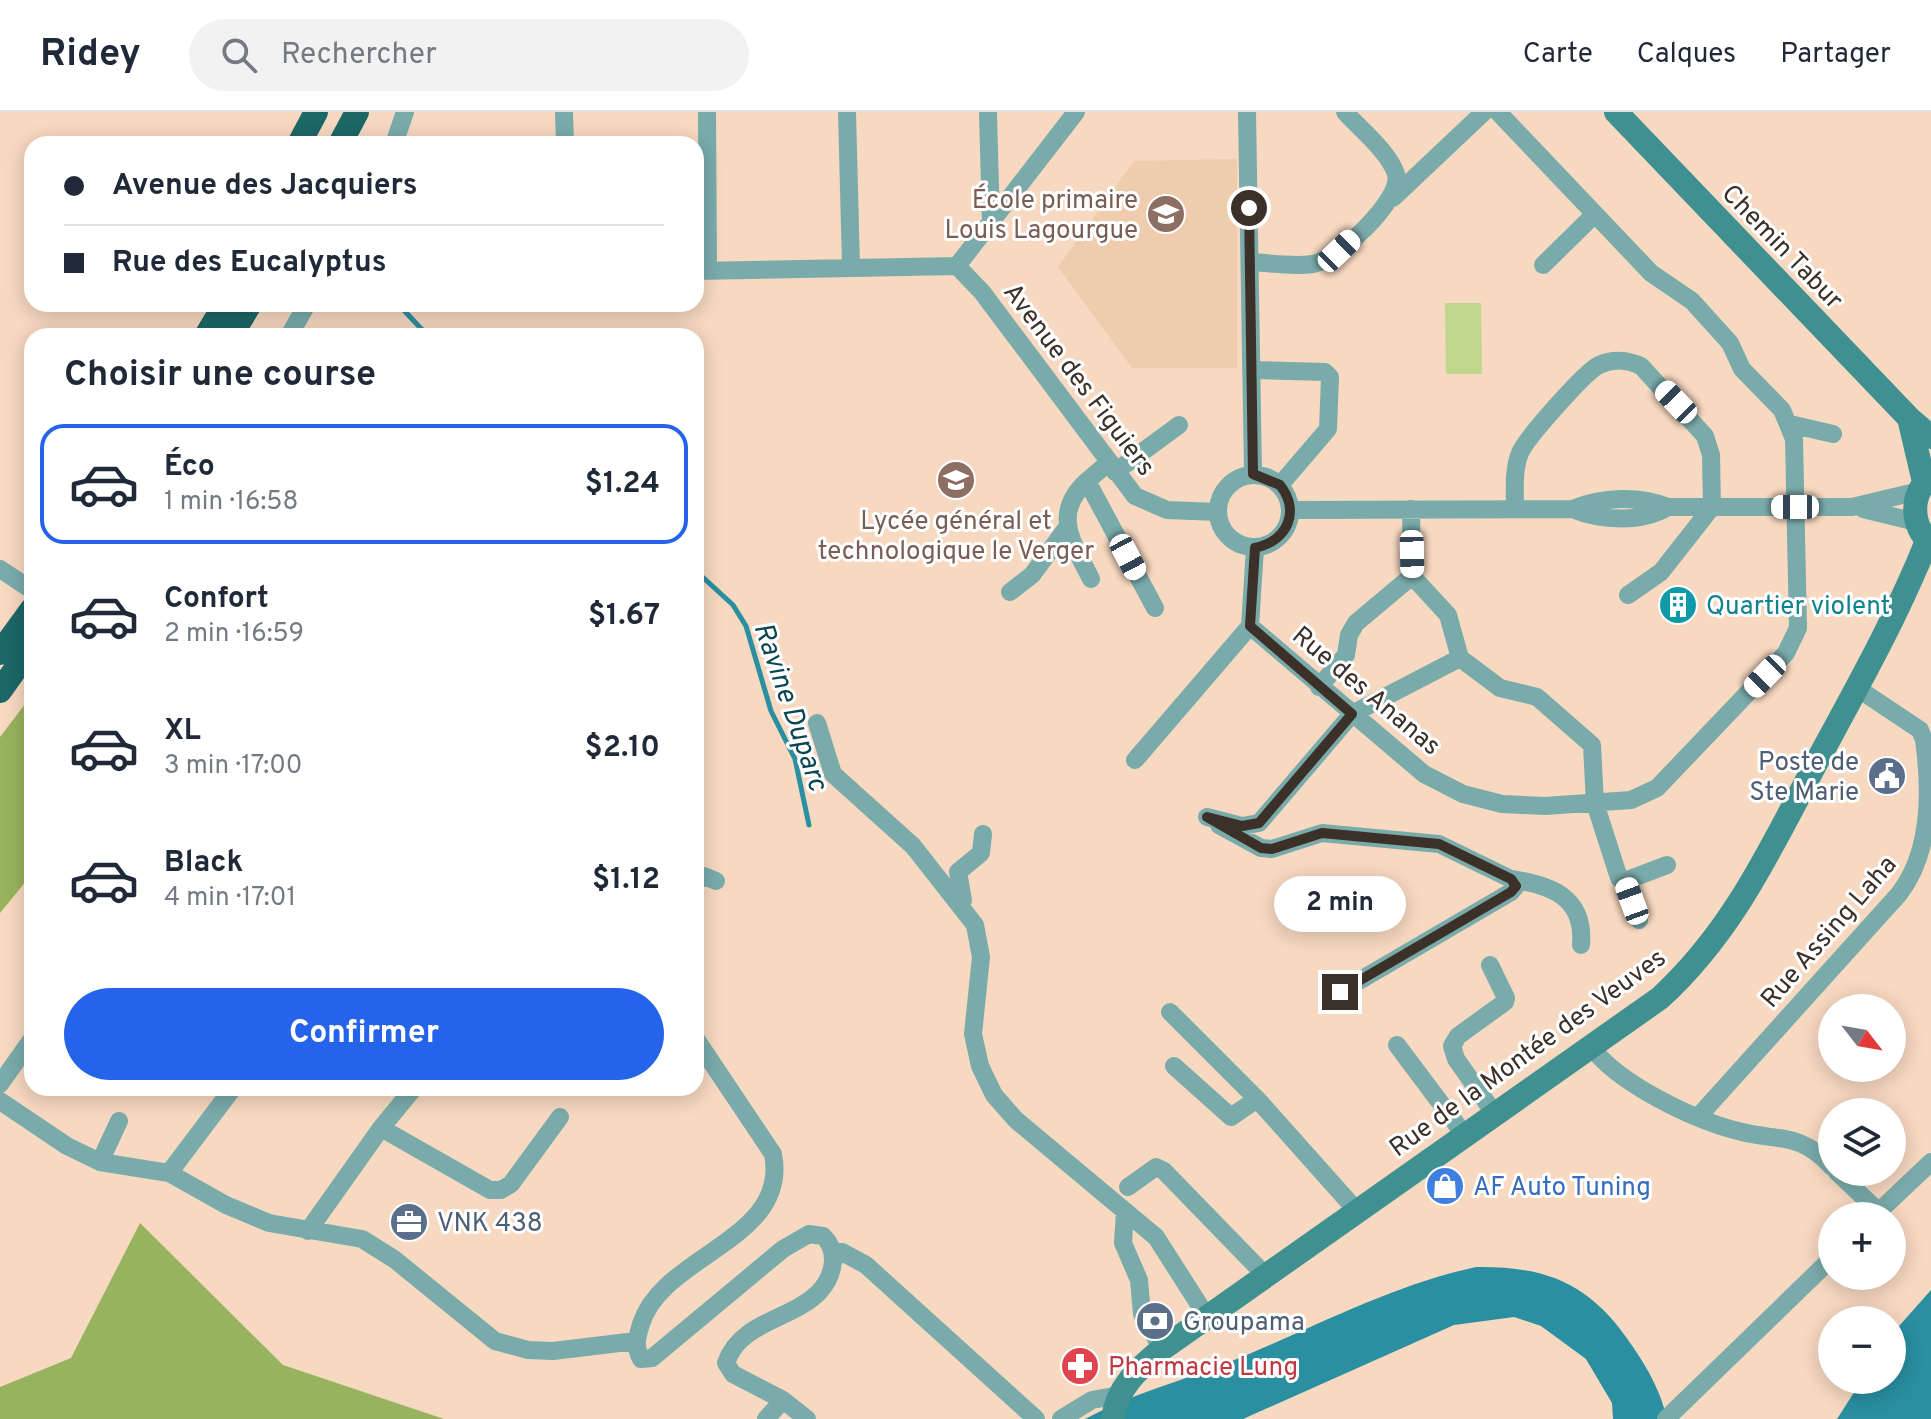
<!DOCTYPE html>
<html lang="fr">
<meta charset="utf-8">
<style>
body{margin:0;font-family:Overpass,sans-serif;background:#f2f2f3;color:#1f2937;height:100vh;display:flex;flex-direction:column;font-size:30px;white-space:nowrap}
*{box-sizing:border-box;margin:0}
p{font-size:26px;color:#747a83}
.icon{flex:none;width:44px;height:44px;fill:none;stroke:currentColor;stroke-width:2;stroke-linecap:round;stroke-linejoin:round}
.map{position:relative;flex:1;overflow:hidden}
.sheet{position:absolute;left:24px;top:216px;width:680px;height:768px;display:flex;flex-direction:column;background:#fff;border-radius:24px;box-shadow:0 4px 20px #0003}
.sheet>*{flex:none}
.banner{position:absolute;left:24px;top:24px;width:680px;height:176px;border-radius:24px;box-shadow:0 4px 20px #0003;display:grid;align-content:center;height:176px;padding:0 40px;background:#fff}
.needle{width:52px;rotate:121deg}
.buttons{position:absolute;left:1818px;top:882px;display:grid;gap:16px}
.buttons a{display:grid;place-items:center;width:88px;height:88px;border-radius:50%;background:#fff;box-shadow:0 4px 20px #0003;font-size:40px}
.end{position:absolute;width:36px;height:36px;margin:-18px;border:10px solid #3c3128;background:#fff;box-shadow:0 0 0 4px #fff}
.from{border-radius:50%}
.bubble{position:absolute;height:56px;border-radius:28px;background:#fff;box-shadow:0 4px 20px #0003;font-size:26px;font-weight:700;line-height:56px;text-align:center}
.car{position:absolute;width:24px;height:48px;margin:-24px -12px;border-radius:10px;box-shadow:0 0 6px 2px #0007;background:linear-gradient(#fff 24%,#345 0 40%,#fff 0 76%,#345 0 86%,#fff 0)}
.banner b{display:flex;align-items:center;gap:28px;height:76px;font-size:30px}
.banner b+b{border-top:2px solid #e0e1e3}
.banner i{width:20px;height:20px;background:#1f2937}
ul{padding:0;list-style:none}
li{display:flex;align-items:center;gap:24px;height:120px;margin:0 16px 12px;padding:0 24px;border:4px solid transparent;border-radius:24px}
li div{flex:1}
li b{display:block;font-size:30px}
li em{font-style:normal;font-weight:700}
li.current{border-color:#2563eb}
li>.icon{width:72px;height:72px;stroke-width:1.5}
h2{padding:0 40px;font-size:36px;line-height:96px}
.primary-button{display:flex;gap:16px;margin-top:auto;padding:16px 40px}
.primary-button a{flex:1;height:92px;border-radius:48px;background:#2563eb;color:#fff;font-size:32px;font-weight:700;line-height:92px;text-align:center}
header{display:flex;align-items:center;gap:48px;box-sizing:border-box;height:112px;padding:0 40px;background:#fff;border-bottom:2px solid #e0e1e3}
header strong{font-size:38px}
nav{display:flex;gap:44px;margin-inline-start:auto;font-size:28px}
.search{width:560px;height:72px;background:#f2f2f3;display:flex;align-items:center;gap:20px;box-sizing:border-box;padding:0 28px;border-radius:44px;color:#747a83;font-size:30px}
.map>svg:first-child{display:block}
.built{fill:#f0ccaf}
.green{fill:#bed78c}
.forest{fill:#98b35d}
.water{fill:#298fa1}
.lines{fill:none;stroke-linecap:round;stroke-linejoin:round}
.stream{stroke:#298fa1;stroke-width:5}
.street{stroke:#7aabab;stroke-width:18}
.secondary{stroke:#3f9191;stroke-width:24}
.highway{stroke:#1d6767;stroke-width:24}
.route{stroke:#3c3128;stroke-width:10}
.labels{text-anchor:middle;stroke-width:6;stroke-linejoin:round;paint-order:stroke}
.education-label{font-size:26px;fill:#785e54;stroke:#fff;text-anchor:end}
.street-label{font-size:26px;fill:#3c3128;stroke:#fff}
.culture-label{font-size:26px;fill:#0d838f;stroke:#fff;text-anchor:start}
.service-label{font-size:26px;fill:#4e5e75;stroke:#fff;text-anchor:start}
.shop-label{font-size:26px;fill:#366cbe;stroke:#fff;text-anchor:start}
.health-label{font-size:26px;fill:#be3a42;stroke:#fff;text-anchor:start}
.water-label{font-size:28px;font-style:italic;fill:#0a4650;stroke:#fff}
</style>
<header>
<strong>Ridey</strong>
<div class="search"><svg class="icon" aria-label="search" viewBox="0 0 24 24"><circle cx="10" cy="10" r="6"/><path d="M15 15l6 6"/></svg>Rechercher</div>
<nav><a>Carte</a><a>Calques</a><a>Partager</a></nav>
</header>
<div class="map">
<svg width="1931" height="1307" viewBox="0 0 1931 1307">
<rect width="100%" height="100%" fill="#f7d8c1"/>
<!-- built -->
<path class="built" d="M1237 47V256H1132L1058 155 1134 49Z"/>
<!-- green -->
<path class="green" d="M1445 191H1481L1482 262H1446Z"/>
<!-- forest -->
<path class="forest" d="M32 583V762L0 801V625Z
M140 1111 283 1253 444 1307H0V1275L71 1246Z"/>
<!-- water -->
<path class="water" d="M1476 1155C1549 1154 1592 1173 1633 1235 1648 1257 1661 1280 1667 1307H1613L1612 1291 1586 1247 1541 1214 1514 1205 1454 1213 1243 1307H1085C1131 1282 1179 1270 1227 1251 1310 1218 1388 1174 1476 1155Z
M1931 1178V1307H1837L1862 1268H1892V1222Z"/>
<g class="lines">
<!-- stream -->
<path class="stream" d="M398 192 428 224
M696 459 733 493 746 514 771 599 795 647 809 713"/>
<!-- street -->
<path class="street" d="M564 0 565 32
M707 0 708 158
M847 0 851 154
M988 0 991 112
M1247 0 1253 362
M394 32 405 0
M1393 86 1484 0
M1251 150C1270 151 1293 155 1313 152 1337 148 1403 88 1396 62 1389 40 1360 17 1345 0
M1543 153 1595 102
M957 154 982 180 1135 384 1167 398 1218 400
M957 154 1076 0
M696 159 957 154
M289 224 307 192
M1251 258 1325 260 1330 265 1328 317 1280 373
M1790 312 1833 322
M1108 351 1087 369 1155 496
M1115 360 1179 313
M1218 399a36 36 0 1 1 72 0a36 36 0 1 1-72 0Z
M1087 369C1051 402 1073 431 1091 467
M1515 397C1515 378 1513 358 1520 341 1526 326 1586 259 1599 253 1614 246 1627 248 1641 254L1705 324 1711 343 1712 395 1661 460 1628 483
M1572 397C1601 409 1641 411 1668 395
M1863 397 1916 410
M1291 398 1572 397C1602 385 1639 383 1668 395H1852L1919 379
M0 457 32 478
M1412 464 1448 503 1460 546
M1010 480 1032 463 1068 414
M1250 514 1424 662 1463 682 1502 692 1545 694 1631 688 1657 676 1786 541 1798 516 1794 327 1782 298 1742 257 1730 231 1692 189 1651 161 1498 0
M1319 575 1346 543 1349 523 1356 511 1412 464 1411 397
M817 611 833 662 913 734 975 813 981 845 973 922 980 954 994 983 1016 1008 1156 1125 1207 1205
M1135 648 1250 514 1255 436
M1207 705 1242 714 1259 711 1352 602 1460 546 1500 576 1537 585 1592 633 1595 691 1619 766 1625 769 1667 753
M1219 713 1261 736 1272 737 1322 721 1439 732 1515 769 1516 774 1511 780 1340 880
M1511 767C1551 773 1585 785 1581 833
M696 769 704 764 716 769
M1625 769 1639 808
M963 788 958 760 981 741 983 722
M1490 853 1506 886 1505 890 1458 924 1452 934 1456 947 1494 1001
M1170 900 1257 987
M696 927 773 1042C790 1128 663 1142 641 1212 637 1225 634 1234 641 1247L652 1246 783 1137 809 1122 823 1124C840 1140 833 1165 819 1180 792 1208 740 1209 726 1251L733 1262 783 1288 807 1307
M1397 933 1463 1021
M1590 933C1616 971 1694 1008 1738 1019 1779 1030 1799 1019 1832 1055
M1174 954 1231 1005 1257 987 1356 1098
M0 972 32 927
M0 989 67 1034 100 1050 169 1061 226 1093 269 1111 362 1127 394 1147 495 1229 528 1238 553 1239 636 1229
M1698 1005 1899 782C1931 741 1931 679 1924 628L1920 618 1857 576
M381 1016 490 1078H501L511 1072 560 1005
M100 1050 119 1009
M1837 1060 1879 1100
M169 1061 233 976
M1128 1075 1156 1055 1164 1059 1266 1164
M1125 1100 1123 1131 1139 1168 1142 1202 1162 1237
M1874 1104 1931 1050
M308 1119 381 1016 414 976
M833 1140H842L866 1153 1036 1307
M766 1307 783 1288
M1061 1307 1092 1288 1119 1283
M1666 1307 1832 1146"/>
<!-- secondary -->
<path class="secondary" d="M1616 0 1909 306 1931 325
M1909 306 1924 370
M1931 365C1909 382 1911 414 1931 432
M1113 1307C1117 1275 1138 1257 1162 1237L1660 886C1733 819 1769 739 1815 653 1855 579 1896 507 1927 429"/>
<!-- highway -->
<path class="highway" d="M299 32 316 0
M340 32 357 0
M206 224 225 192
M231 224 250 192
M0 541 32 497
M0 579 32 534"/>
</g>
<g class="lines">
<!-- route -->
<path class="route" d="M1249 96 1253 362 1280 373C1301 400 1287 429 1255 436L1250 514 1352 602 1259 711 1242 714 1207 705 1261 736 1272 737 1322 721 1439 732 1511 767 1516 774 1511 780 1340 880"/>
</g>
<!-- icons -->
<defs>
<symbol id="school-disc" viewBox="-11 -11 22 22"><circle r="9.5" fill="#8d6e63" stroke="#fff"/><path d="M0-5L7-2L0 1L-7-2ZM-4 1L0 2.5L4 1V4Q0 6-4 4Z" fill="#fff"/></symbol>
<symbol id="building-disc" viewBox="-11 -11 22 22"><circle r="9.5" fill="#0f9aa8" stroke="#fff"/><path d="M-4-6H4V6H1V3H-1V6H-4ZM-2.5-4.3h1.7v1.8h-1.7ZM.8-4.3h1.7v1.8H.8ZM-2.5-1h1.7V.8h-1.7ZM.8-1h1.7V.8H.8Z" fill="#fff"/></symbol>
<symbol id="civic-disc" viewBox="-11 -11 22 22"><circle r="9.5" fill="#5c6f8a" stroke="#fff"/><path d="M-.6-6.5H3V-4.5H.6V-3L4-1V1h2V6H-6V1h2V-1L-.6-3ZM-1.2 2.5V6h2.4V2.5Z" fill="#fff"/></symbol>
<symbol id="shop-disc" viewBox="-11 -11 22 22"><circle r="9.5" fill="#3f7fe0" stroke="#fff"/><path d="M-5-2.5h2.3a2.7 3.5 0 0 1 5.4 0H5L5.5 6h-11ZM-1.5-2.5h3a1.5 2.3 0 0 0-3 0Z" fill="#fff"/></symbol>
<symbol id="office-disc" viewBox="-11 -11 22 22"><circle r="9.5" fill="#5c6f8a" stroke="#fff"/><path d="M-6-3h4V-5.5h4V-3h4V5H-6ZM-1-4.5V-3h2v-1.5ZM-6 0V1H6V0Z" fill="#fff"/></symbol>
<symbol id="bank-disc" viewBox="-11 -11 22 22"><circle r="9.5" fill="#5c6f8a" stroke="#fff"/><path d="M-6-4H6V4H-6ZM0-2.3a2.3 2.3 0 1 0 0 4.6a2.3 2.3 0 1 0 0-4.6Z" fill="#fff"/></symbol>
<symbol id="pharmacy-disc" viewBox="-11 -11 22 22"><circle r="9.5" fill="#e0444e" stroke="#fff"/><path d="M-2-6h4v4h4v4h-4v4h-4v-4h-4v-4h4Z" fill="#fff"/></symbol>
</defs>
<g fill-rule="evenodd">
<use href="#school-disc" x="1144" y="80" width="44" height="44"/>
<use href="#school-disc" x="934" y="346" width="44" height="44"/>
<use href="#building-disc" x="1656" y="471" width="44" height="44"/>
<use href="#civic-disc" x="1865" y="642" width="44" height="44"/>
<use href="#shop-disc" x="1423" y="1052" width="44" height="44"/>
<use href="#office-disc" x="387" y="1088" width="44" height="44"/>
<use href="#bank-disc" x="1133" y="1187" width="44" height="44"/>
<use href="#pharmacy-disc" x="1058" y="1232" width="44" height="44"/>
</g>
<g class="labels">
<!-- education labels -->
<g class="education-label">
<text x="1138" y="96">École primaire<tspan x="1138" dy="30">Louis Lagourgue</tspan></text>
<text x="956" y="417" text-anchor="middle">Lycée général et<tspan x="956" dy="30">technologique le Verger</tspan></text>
</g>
<!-- street labels -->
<g class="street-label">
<text transform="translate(1783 134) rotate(46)" y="9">Chemin Tabur</text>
<text transform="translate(1080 267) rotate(53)" y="9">Avenue des Figuiers</text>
<text transform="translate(1367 578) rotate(40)" y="9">Rue des Ananas</text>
<text transform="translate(1828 819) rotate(-49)" y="9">Rue Assing Laha</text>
<text transform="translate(1527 940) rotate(-36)" y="9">Rue de la Montée des Veuves</text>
</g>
<!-- culture labels -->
<g class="culture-label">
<text x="1706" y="502">Quartier violent</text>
</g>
<!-- service labels -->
<g class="service-label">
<text x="1859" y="658" text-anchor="end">Poste de<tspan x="1859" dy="30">Ste Marie</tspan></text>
<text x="437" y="1119">VNK 438</text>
<text x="1183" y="1218">Groupama</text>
</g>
<!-- shop labels -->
<g class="shop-label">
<text x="1473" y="1083">AF Auto Tuning</text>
</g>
<!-- health labels -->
<g class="health-label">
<text x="1108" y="1263">Pharmacie Lung</text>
</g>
<!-- water labels -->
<g class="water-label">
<text transform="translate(792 594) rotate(71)" y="10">Ravine Duparc</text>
</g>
</g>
</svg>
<div class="buttons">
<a><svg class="needle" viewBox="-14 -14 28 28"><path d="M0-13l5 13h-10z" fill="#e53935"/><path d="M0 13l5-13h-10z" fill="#747a83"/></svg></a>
<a><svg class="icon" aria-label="layers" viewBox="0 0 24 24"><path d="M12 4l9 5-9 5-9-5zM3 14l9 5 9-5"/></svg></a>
<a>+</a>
<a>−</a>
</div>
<i class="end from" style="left:1249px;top:96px"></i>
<i class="end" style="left:1340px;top:880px"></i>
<div class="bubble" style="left:1274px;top:764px;width:132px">2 min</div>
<i class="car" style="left:1339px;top:139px;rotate:46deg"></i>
<i class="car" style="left:1676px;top:290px;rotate:316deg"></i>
<i class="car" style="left:1795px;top:395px;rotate:270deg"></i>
<i class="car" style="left:1412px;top:442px;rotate:179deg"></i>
<i class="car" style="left:1128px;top:445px;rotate:152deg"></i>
<i class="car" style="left:1765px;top:564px;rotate:224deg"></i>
<i class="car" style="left:1632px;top:789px;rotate:340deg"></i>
<div class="banner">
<b><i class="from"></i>Avenue des Jacquiers</b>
<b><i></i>Rue des Eucalyptus</b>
</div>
<section class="sheet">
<h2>Choisir une course</h2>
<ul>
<li class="current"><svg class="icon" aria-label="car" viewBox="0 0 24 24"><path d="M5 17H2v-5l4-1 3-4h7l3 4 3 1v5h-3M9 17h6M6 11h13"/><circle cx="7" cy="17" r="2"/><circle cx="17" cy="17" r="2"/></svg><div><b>Éco</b><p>1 min · 16:58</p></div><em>$1.24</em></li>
<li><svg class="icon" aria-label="car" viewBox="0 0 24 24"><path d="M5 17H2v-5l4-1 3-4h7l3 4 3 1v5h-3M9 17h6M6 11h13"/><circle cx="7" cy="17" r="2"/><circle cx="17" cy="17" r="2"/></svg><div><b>Confort</b><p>2 min · 16:59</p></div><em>$1.67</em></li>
<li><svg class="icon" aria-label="car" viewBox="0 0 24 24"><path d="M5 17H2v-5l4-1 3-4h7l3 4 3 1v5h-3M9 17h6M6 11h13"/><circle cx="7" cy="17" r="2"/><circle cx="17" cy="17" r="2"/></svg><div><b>XL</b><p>3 min · 17:00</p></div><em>$2.10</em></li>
<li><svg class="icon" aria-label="car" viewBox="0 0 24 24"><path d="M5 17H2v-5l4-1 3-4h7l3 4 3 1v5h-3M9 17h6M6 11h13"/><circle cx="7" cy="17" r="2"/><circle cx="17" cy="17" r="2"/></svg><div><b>Black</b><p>4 min · 17:01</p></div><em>$1.12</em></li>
</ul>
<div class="primary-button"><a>Confirmer</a></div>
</section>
</div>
